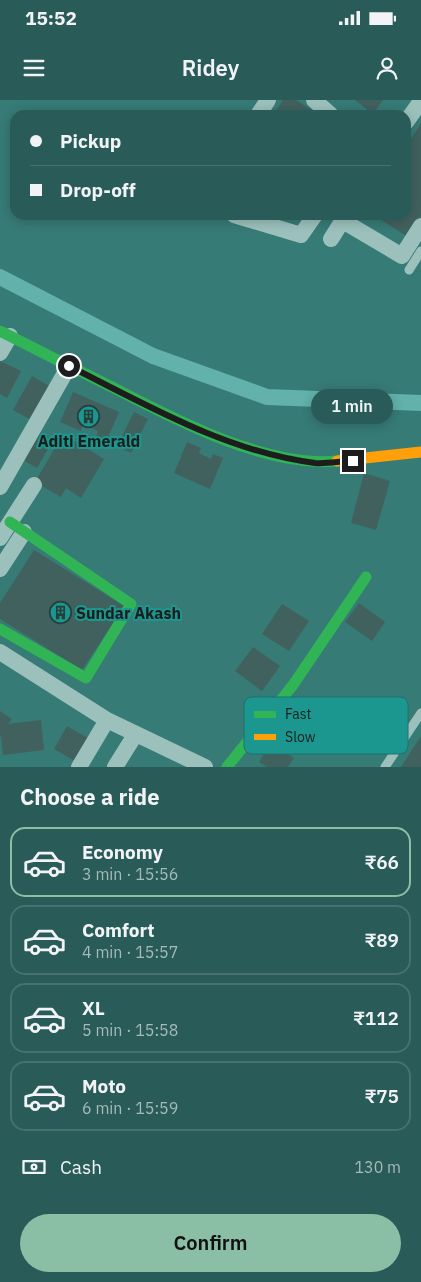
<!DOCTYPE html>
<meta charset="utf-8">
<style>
body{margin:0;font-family:"IBM Plex Sans",sans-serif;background:#356561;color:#f1f3f6;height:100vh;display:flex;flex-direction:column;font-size:19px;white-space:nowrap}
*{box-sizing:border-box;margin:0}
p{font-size:16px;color:#a5baba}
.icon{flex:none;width:28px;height:28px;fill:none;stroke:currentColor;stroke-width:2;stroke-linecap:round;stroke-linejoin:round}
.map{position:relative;height:667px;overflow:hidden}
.sheet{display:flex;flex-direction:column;background:#295c58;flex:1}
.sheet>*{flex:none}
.guide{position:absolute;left:10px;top:10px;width:401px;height:110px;border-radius:15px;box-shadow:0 2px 12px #0003;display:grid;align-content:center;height:110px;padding:0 20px;background:#295c58}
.end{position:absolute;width:22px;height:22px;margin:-11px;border:6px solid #1d1d1d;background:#fff;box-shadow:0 0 0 2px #fff}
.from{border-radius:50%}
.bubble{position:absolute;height:35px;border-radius:18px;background:#295c58;box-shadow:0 2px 12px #0003;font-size:16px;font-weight:600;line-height:35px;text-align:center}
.guide b{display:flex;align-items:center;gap:18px;height:48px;font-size:19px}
.guide b+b{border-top:1px solid #45716e}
.guide i{width:12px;height:12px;background:#f1f3f6}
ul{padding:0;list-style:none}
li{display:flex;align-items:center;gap:15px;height:70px;margin:0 10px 8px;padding:0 10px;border:2px solid #45716e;border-radius:15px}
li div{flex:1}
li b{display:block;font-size:19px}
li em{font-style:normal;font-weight:600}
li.current{border-color:#8abfa5}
li>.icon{width:45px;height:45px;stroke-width:1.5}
h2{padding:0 20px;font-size:22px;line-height:60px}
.pay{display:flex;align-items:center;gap:12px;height:55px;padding:0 20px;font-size:19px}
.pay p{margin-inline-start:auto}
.button{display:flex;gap:10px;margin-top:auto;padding:10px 20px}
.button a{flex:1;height:58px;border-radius:30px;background:#8abfa5;color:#111;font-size:20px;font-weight:600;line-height:58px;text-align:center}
.status{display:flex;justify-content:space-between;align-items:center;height:35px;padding:0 25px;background:#295c58;direction:ltr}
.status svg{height:14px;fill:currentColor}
header{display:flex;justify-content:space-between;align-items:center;height:65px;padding:0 20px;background:#295c58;font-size:22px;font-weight:600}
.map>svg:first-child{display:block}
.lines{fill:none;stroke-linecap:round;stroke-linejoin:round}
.canal{stroke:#62b1ab;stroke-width:16}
.building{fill:#41615e}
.lane{stroke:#9cc1bd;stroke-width:9}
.street{stroke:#9cc1bd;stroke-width:16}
.fast{stroke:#30b455;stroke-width:11}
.slow{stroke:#ff9f0a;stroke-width:11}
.route{stroke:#1d1d1d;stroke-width:6}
.labels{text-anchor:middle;stroke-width:4;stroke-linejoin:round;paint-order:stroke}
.poi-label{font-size:16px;font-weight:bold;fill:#1d1d1d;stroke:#1b978f}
.key{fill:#1b978f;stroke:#1c726d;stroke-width:1}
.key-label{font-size:14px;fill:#1d1d1d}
</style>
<div class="status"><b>15:52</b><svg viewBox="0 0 49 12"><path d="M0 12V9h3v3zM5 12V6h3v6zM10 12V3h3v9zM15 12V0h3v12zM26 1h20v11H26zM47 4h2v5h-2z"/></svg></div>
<header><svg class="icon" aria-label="menu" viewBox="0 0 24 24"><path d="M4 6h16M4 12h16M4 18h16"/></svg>Ridey<svg class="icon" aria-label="person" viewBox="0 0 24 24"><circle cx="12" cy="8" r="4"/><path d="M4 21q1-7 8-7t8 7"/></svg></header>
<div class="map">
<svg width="421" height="667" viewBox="0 0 421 667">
<rect width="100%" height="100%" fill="#377b76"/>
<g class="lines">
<!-- canal -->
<path class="canal" d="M0 177 153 256 267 297 421 303"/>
</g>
<!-- building -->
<path class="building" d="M283 0H296L319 15H273Z
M355 0H383L373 14Z
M421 23V116L408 137 373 115H406V47Z
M0 261 21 271 7 298 0 294Z
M32 276 53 288 35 322 13 310Z
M73 292 119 312 106 342 96 337 98 331 83 324 81 331 60 322Z
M134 312 148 319 131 353 117 346Z
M35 329 53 340 37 368 18 357Z
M63 334 104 359 81 398 66 388 61 397 35 382Z
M187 342 201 348 199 353 211 359 213 354 223 358 210 389 174 373Z
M364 373 390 381 376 430 351 423Z
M34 450 124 506 82 570 0 519V503Z
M359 503 385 522 372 541 345 522Z
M282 504 309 521 289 551 262 534Z
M253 547 280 566 262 591 235 571Z
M0 611 12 619 8 624 41 620 44 650 3 655 1 636 0 637Z
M67 626 91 640 78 663 54 649Z
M421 636V667H401Z
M270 643 294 658 288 667H267L259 662Z"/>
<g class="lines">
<!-- lane -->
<path class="lane" d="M409 170 421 151
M385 667 421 613"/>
<!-- street -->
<path class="street" d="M314 0 331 15
M258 15 268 0
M406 22 421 1
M234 115 301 135 315 115
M343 121 402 156 421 126
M331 139 346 115
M0 253 10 236
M0 387 69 266
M0 438 34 385
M0 469 24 432
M0 552 107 620 205 667
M79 667 107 620
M115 667 135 635"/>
<!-- fast -->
<path class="fast" d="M0 231C37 250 75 269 112 287 174 319 266 368 337 361
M0 529 86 578 131 504 10 422
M227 667 293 585 366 477"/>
<!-- slow -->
<path class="slow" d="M337 361 421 352"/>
</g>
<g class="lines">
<!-- route -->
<path class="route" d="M69 266C147 305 227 352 315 363 327 364 341 361 353 361"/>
</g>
<!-- icons -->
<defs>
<symbol id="building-ring" viewBox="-11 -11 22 22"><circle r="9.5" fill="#1b978f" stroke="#263e3c" stroke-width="1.5"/><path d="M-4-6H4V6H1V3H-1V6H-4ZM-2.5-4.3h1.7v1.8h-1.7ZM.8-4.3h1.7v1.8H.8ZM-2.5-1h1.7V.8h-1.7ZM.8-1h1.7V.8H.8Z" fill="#263e3c"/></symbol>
</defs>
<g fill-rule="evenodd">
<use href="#building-ring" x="76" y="304" width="25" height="25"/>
<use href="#building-ring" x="48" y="500" width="25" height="25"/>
</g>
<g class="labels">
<!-- poi labels -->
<g class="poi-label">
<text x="89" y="347">Aditi Emerald</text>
<text x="76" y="519" text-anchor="start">Sundar Akash</text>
</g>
</g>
<!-- legend -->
<rect x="244" y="597" width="164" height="57" rx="8" class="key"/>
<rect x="254" y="611" width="22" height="7" fill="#30b455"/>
<rect x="254" y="634" width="22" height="6" fill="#ff9f0a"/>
<g class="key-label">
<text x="285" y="619">Fast</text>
<text x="285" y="642">Slow</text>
</g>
</svg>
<i class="end from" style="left:69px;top:266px"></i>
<i class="end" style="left:353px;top:361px"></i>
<div class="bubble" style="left:311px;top:289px;width:82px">1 min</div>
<div class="guide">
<b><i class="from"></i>Pickup</b>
<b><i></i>Drop-off</b>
</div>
</div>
<section class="sheet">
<h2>Choose a ride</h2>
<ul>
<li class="current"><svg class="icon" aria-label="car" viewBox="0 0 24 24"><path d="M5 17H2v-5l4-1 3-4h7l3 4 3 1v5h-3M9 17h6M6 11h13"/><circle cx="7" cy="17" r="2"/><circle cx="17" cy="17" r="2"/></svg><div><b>Economy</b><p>3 min · 15:56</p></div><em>₹66</em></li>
<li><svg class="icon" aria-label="car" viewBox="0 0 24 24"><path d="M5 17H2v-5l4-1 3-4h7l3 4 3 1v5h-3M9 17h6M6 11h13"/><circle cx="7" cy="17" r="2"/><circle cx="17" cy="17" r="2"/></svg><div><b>Comfort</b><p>4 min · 15:57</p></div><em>₹89</em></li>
<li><svg class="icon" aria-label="car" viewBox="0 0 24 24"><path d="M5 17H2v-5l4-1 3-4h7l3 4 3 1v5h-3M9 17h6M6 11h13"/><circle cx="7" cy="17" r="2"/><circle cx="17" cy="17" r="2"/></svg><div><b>XL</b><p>5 min · 15:58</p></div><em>₹112</em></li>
<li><svg class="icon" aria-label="car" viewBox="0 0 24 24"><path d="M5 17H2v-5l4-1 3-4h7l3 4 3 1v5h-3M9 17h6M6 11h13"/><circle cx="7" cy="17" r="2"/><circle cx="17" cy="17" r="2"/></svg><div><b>Moto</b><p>6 min · 15:59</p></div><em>₹75</em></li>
</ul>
<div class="pay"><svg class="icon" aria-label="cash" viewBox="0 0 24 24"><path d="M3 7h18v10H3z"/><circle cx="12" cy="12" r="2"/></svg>Cash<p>130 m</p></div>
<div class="button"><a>Confirm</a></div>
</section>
